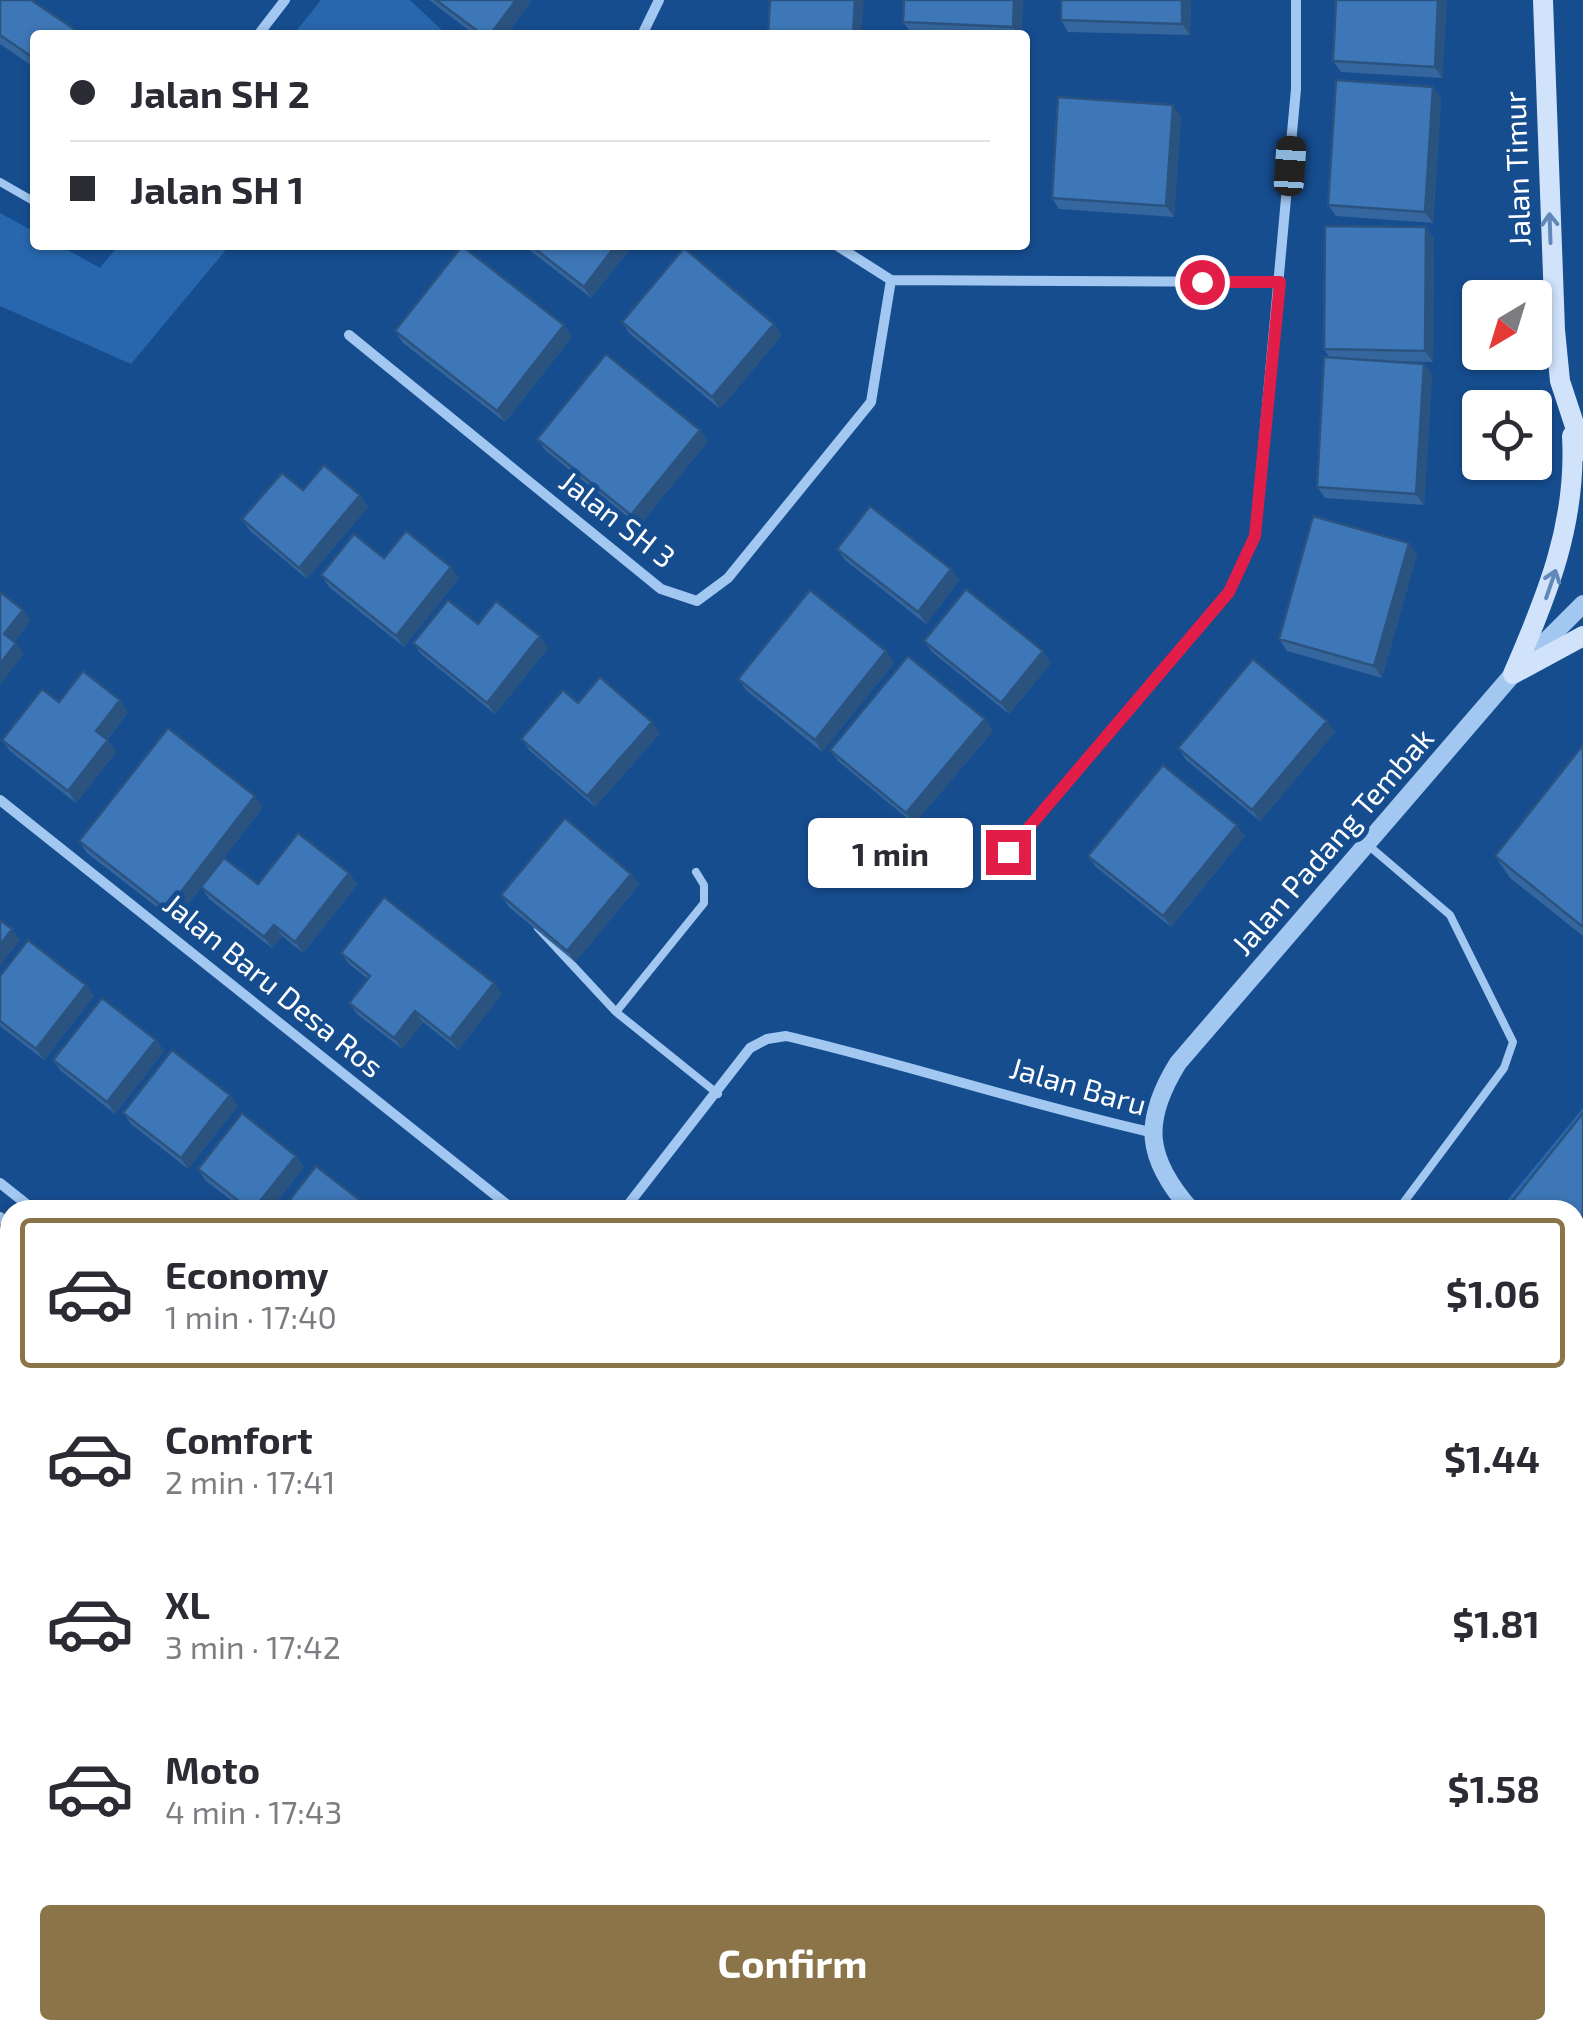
<!DOCTYPE html>
<meta charset="utf-8">
<style>
body{margin:0;font-family:"Exo 2",sans-serif;background:#f2f2f3;color:#2b2b33;height:100vh;display:flex;flex-direction:column;font-size:38px;white-space:nowrap}
*{box-sizing:border-box;margin:0}
p{font-size:32px;color:#7c7c81}
.icon{flex:none;width:55px;height:55px;fill:none;stroke:currentColor;stroke-width:2;stroke-linecap:round;stroke-linejoin:round}
.map{position:relative;flex:1;overflow:hidden}
.side{position:absolute;left:0px;top:1200px;width:1585px;height:840px;display:flex;flex-direction:column;background:#fff;border-radius:30px 30px 0 0;box-shadow:0 2px 8px #0004}
.side>*{flex:none}
.guide{position:absolute;left:30px;top:30px;width:1000px;height:220px;border-radius:10px;box-shadow:0 2px 8px #0004;display:grid;align-content:center;height:220px;padding:0 40px;background:#fff}
.needle{width:65px;rotate:218deg}
.fabs{position:absolute;left:1462px;top:280px;display:grid;gap:20px}
.fabs a{display:grid;place-items:center;width:90px;height:90px;border-radius:10px;background:#fff;box-shadow:0 2px 8px #0004;font-size:50px}
.end{position:absolute;width:45px;height:45px;margin:-22px;border:12px solid #e11d48;background:#fff;box-shadow:0 0 0 5px #fff}
.from{border-radius:50%}
.bubble{position:absolute;height:70px;border-radius:10px;background:#fff;box-shadow:0 2px 8px #0004;font-size:32px;font-weight:700;line-height:70px;text-align:center}
.car{position:absolute;width:30px;height:60px;margin:-30px -15px;border-radius:12px;box-shadow:0 0 8px 2px #0007;background:linear-gradient(#222 24%,#8ab4d8 0 40%,#222 0 76%,#8ab4d8 0 86%,#222 0)}
.guide b{display:flex;align-items:center;gap:35px;height:95px;font-size:38px}
.guide b+b{border-top:2px solid #e1e1e2}
.guide i{width:25px;height:25px;background:#2b2b33}
ul{padding:18px 0 0;list-style:none}
li{display:flex;align-items:center;gap:30px;height:150px;margin:0 20px 15px;padding:0 20px;border:5px solid transparent;border-radius:10px}
li div{flex:1}
li b{display:block;font-size:38px}
li em{font-style:normal;font-weight:700}
li.on{border-color:#8a7448}
li>.icon{width:90px;height:90px;stroke-width:1.5}
.primary-button{display:flex;gap:20px;margin-top:auto;padding:20px 40px}
.primary-button a{flex:1;height:115px;border-radius:10px;background:#8a7448;color:#fff;font-size:40px;font-weight:700;line-height:115px;text-align:center}
.map>svg:first-child{display:block}
.green{fill:#2867ad}
.lines{fill:none;stroke-linecap:round;stroke-linejoin:round}
.service{stroke:#a2c7f0;stroke-width:8}
.minor{stroke:#a2c7f0;stroke-width:10}
.tertiary{stroke:#a2c7f0;stroke-width:18}
.secondary{stroke:#d0e3fb;stroke-width:20}
.wall{fill:#35669d}
.shaded-wall{fill:#2b5380}
.building{fill:#3e77b7;stroke:#2b5380;stroke-width:2.5}
.oneway{stroke:#6089ba}
.route{stroke:#e11d48;stroke-width:12}
.labels{text-anchor:middle;stroke-width:10;stroke-linejoin:round;paint-order:stroke}
.street-label{font-size:30px;fill:#fff;stroke:#164d8f}
</style>
<div class="map">
<svg width="1583" height="2040" viewBox="0 0 1583 2040">
<rect width="100%" height="100%" fill="#164d8f"/>
<!-- green -->
<path class="green" d="M321 0H410L447 35H293Z
M0 213 35 232V245H59L100 268 119 245H230L131 364 0 306Z
M1583 1108V1424L1575 1434V1210H1499Z"/>
<g class="lines">
<!-- service -->
<path class="service" d="M0 182 35 202
M1368 845 1450 915 1513 1042 1504 1068 1398 1210
M538 928 616 1012 718 1094
M616 1012 704 903V885L696 872
M306 2030 318 2040
M371 2040 390 2030"/>
<!-- minor -->
<path class="minor" d="M258 35 285 0
M642 35 659 0
M836 245 891 280
M891 280 1280 282
M349 335 661 589 697 601 728 578 871 402 891 280
M0 800 514 1210
M1008 852 1229 592 1255 537 1296 89V0
M0 1183 34 1210
M624 1210 750 1048 767 1039 786 1036C909 1065 1027 1104 1150 1132
M0 1217 10 1225
M1575 1477 1583 1467
M0 1769 10 1777
M0 1971 10 1960
M754 2040 760 2030"/>
<!-- tertiary -->
<path class="tertiary" d="M1191 1210C1145 1158 1142 1121 1178 1063L1513 674 1583 604
M1575 1522 1583 1528"/>
<!-- secondary -->
<path class="secondary" d="M1543 0 1555 330 1560 381 1583 451
M1513 674C1547 596 1577 523 1572 436
M1513 674 1583 636"/>
</g>
<!-- wall -->
<path class="wall" d="M0 0 35 35V68L0 44Z
M429 0H530L531 1 506 35H475Z
M904 0H1023L1021 35 911 33 903 22Z
M1061 0H1191L1190 35 1068 32 1061 20Z
M1336 0H1447L1442 78 1341 72 1333 61Z
M1433 87 1441 98 1433 223 1336 216 1328 205Z
M1181 116 1174 217 1059 209 1052 198Z
M1426 227 1434 239 1433 362 1389 361 1424 364 1432 375 1424 505 1325 498 1317 487 1330 358 1324 349Z
M523 245H633L591 298Z
M622 322 782 335 720 409 629 333Z
M395 331 572 337 505 422 403 343Z
M700 430 708 441 639 526 545 450 537 439Z
M303 490 360 495 368 507 307 579 250 531 242 519Z
M837 549 951 569 959 581 926 624 845 560Z
M1417 554 1382 678 1287 651 1279 639Z
M384 558 459 578 404 647 329 587 321 575Z
M478 624 548 648 495 714 421 654 413 643Z
M924 641 1051 663 1009 714 932 652Z
M886 651 894 663 822 752 746 690 738 679Z
M59 702 128 712 107 740 116 752 76 803 10 751 2 740Z
M578 703 660 733 595 807 529 750 521 739Z
M985 719 993 731 914 824 838 761 830 750Z
M1335 732 1260 821 1186 760 1178 748Z
M1583 745V936L1510 878 1495 856Z
M263 807 175 921 87 853 79 841Z
M1245 836 1171 927 1096 867 1088 856Z
M349 873 357 885 303 953 282 936 272 948 209 899 201 887 258 884Z
M631 874 639 885 575 962 509 907 501 895Z
M341 953 502 994 458 1050 423 1022 402 1049 357 1014 349 1003 368 979 349 964Z
M0 976 94 996 44 1060 0 1026Z
M156 1040 164 1051 115 1114 61 1071 53 1060Z
M238 1106 188 1169 131 1124 123 1113Z
M304 1167 270 1210H244L206 1181 198 1169Z
M10 1349V1471L0 1463V1362Z
M10 1590V1658L0 1650V1602Z"/>
<!-- shaded-wall -->
<path class="shaded-wall" d="M516 0H530L531 1 506 35H490Z
M855 0H864L861 35H853Z
M1014 0H1023L1021 35H1019L1013 27Z
M1182 0H1191L1190 35 1182 24Z
M1438 0H1447L1442 78 1435 67Z
M1433 87 1441 98 1433 223 1425 212Z
M1173 105 1181 116 1174 217 1166 206Z
M1426 227 1434 239 1433 362 1425 351Z
M616 245H633L591 298 584 287Z
M774 324 782 335 720 409 712 397Z
M564 325 572 337 505 422 497 411Z
M1424 364 1432 375 1424 505 1416 494Z
M700 430 708 441 639 526 631 515Z
M360 495 368 507 307 579 299 568Z
M1409 543 1417 554 1382 678 1374 666Z
M451 567 459 578 404 647 396 636Z
M951 569 959 581 926 624 918 612Z
M23 610 31 621 12 645 4 634Z
M540 636 548 648 495 714 487 703Z
M16 643 24 654 0 685V664Z
M886 651 894 663 822 752 815 740Z
M1043 651 1051 663 1009 714 1001 703Z
M120 700 128 712 104 743 96 731Z
M985 719 993 731 914 824 906 813Z
M1327 721 1335 732 1260 821 1252 810Z
M652 722 660 733 595 807 587 796Z
M108 740 116 752 76 803 68 791Z
M255 796 263 807 175 921 167 910Z
M1237 825 1245 836 1171 927 1163 916Z
M349 873 357 885 303 953 295 942Z
M631 874 639 885 575 962 567 951Z
M274 925 282 936 272 948 264 937Z
M12 929 20 940 0 966V945Z
M494 983 502 994 458 1050 450 1039Z
M86 985 94 996 44 1060 36 1049Z
M415 1011 423 1022 402 1049 394 1038Z
M156 1040 164 1051 115 1114 107 1102Z
M230 1095 238 1106 188 1169 181 1158Z
M296 1156 304 1167 270 1210H253Z
M1583 1297V1328L1575 1338V1307Z"/>
<!-- building -->
<path class="building" d="M0 0H31L83 35H35V59L0 35Z
M436 0H516L490 35H483Z
M770 0H855L853 35H768Z
M904 0H1014L1013 27 903 22Z
M1061 0H1182V24L1061 20Z
M1336 0H1438L1435 67 1333 61Z
M1336 80 1433 87 1425 212 1328 205Z
M1058 97 1173 105 1166 206 1052 198Z
M1325 226 1426 227 1425 351 1324 349Z
M530 245H616L584 287Z
M462 246 564 325 497 411 395 331Z
M684 248 774 324 712 397 622 322Z
M606 354 700 430 631 515 537 439Z
M1324 357 1424 364 1416 494 1317 487Z
M324 465 360 495 299 568 242 519 282 473 303 490Z
M870 506 951 569 918 612 837 549Z
M1313 516 1409 543 1374 666 1279 639Z
M406 531 451 567 396 636 321 575 354 534 384 558Z
M966 589 1043 651 1001 703 924 641Z
M810 590 886 651 815 740 738 679Z
M0 592 23 610 4 634 16 643 0 664Z
M448 600 478 624 496 601 540 636 487 703 413 643Z
M908 656 985 719 906 813 830 750Z
M1253 659 1327 721 1252 810 1178 748Z
M83 671 120 700 96 731 108 740 68 791 2 740 42 689 59 702Z
M600 677 652 722 587 796 521 739 563 690 578 703Z
M168 728 255 796 167 910 79 841Z
M1583 745V927L1495 856Z
M1163 765 1237 825 1163 916 1088 856Z
M565 818 631 874 567 951 501 895Z
M298 833 349 873 295 942 274 925 264 937 201 887 224 858 258 884Z
M384 897 494 983 450 1039 415 1011 394 1038 349 1003 370 976 341 953Z
M0 920 12 929 0 945Z
M28 940 86 985 36 1049 0 1021V976Z
M102 998 156 1040 107 1102 53 1060Z
M172 1050 230 1095 181 1158 123 1113Z
M242 1113 296 1156 253 1210H250L198 1169Z
M1583 1113V1297L1575 1307V1210H1505Z
M316 1166 371 1209V1210H282Z
M10 1349V1466L0 1458V1362Z
M10 1590V1653L0 1645V1602Z"/>
<!-- one-way arrows -->
<defs><path id="oneway-shaft" d="M-6 0H5M1.5-3L5.5 0L1.5 3" fill="none" stroke-width="1.6" stroke-linecap="round" stroke-linejoin="round" transform="scale(2.5)"/></defs>
<g class="oneway">
<use href="#oneway-shaft" transform="translate(1550 228) rotate(-92)"/>
<use href="#oneway-shaft" transform="translate(1551 584) rotate(-71)"/>
</g>
<g class="lines">
<!-- route -->
<path class="route" d="M1008 852 1229 592 1255 536 1280 282H1202"/>
</g>
<g class="labels">
<!-- street labels -->
<g class="street-label">
<text transform="translate(1518 169) rotate(-92)" y="10">Jalan Timur</text>
<text transform="translate(617 520) rotate(38)" y="10">Jalan SH 3</text>
<text transform="translate(1333 842) rotate(-49)" y="10">Jalan Padang Tembak</text>
<text transform="translate(273 986) rotate(39)" y="10">Jalan Baru Desa Ros</text>
<text transform="translate(1078 1087) rotate(16)" y="10">Jalan Baru</text>
</g>
</g>
</svg>
<div class="fabs">
<a><svg class="needle" viewBox="-14 -14 28 28"><path d="M0-13l5 13h-10z" fill="#e53935"/><path d="M0 13l5-13h-10z" fill="#7c7c81"/></svg></a>
<a><svg class="icon" aria-label="locate" viewBox="0 0 24 24"><circle cx="12" cy="12" r="6"/><path d="M12 2v4M12 18v4M2 12h4M18 12h4"/></svg></a>
</div>
<i class="end from" style="left:1202px;top:282px"></i>
<i class="end" style="left:1008px;top:852px"></i>
<div class="bubble" style="left:808px;top:818px;width:165px">1 min</div>
<i class="car" style="left:1290px;top:166px;rotate:4deg"></i>
<div class="guide">
<b><i class="from"></i>Jalan SH 2</b>
<b><i></i>Jalan SH 1</b>
</div>
<section class="side">
<ul>
<li class="on"><svg class="icon" aria-label="car" viewBox="0 0 24 24"><path d="M5 17H2v-5l4-1 3-4h7l3 4 3 1v5h-3M9 17h6M6 11h13"/><circle cx="7" cy="17" r="2"/><circle cx="17" cy="17" r="2"/></svg><div><b>Economy</b><p>1 min · 17:40</p></div><em>$1.06</em></li>
<li><svg class="icon" aria-label="car" viewBox="0 0 24 24"><path d="M5 17H2v-5l4-1 3-4h7l3 4 3 1v5h-3M9 17h6M6 11h13"/><circle cx="7" cy="17" r="2"/><circle cx="17" cy="17" r="2"/></svg><div><b>Comfort</b><p>2 min · 17:41</p></div><em>$1.44</em></li>
<li><svg class="icon" aria-label="car" viewBox="0 0 24 24"><path d="M5 17H2v-5l4-1 3-4h7l3 4 3 1v5h-3M9 17h6M6 11h13"/><circle cx="7" cy="17" r="2"/><circle cx="17" cy="17" r="2"/></svg><div><b>XL</b><p>3 min · 17:42</p></div><em>$1.81</em></li>
<li><svg class="icon" aria-label="car" viewBox="0 0 24 24"><path d="M5 17H2v-5l4-1 3-4h7l3 4 3 1v5h-3M9 17h6M6 11h13"/><circle cx="7" cy="17" r="2"/><circle cx="17" cy="17" r="2"/></svg><div><b>Moto</b><p>4 min · 17:43</p></div><em>$1.58</em></li>
</ul>
<div class="primary-button"><a>Confirm</a></div>
</section>
</div>
